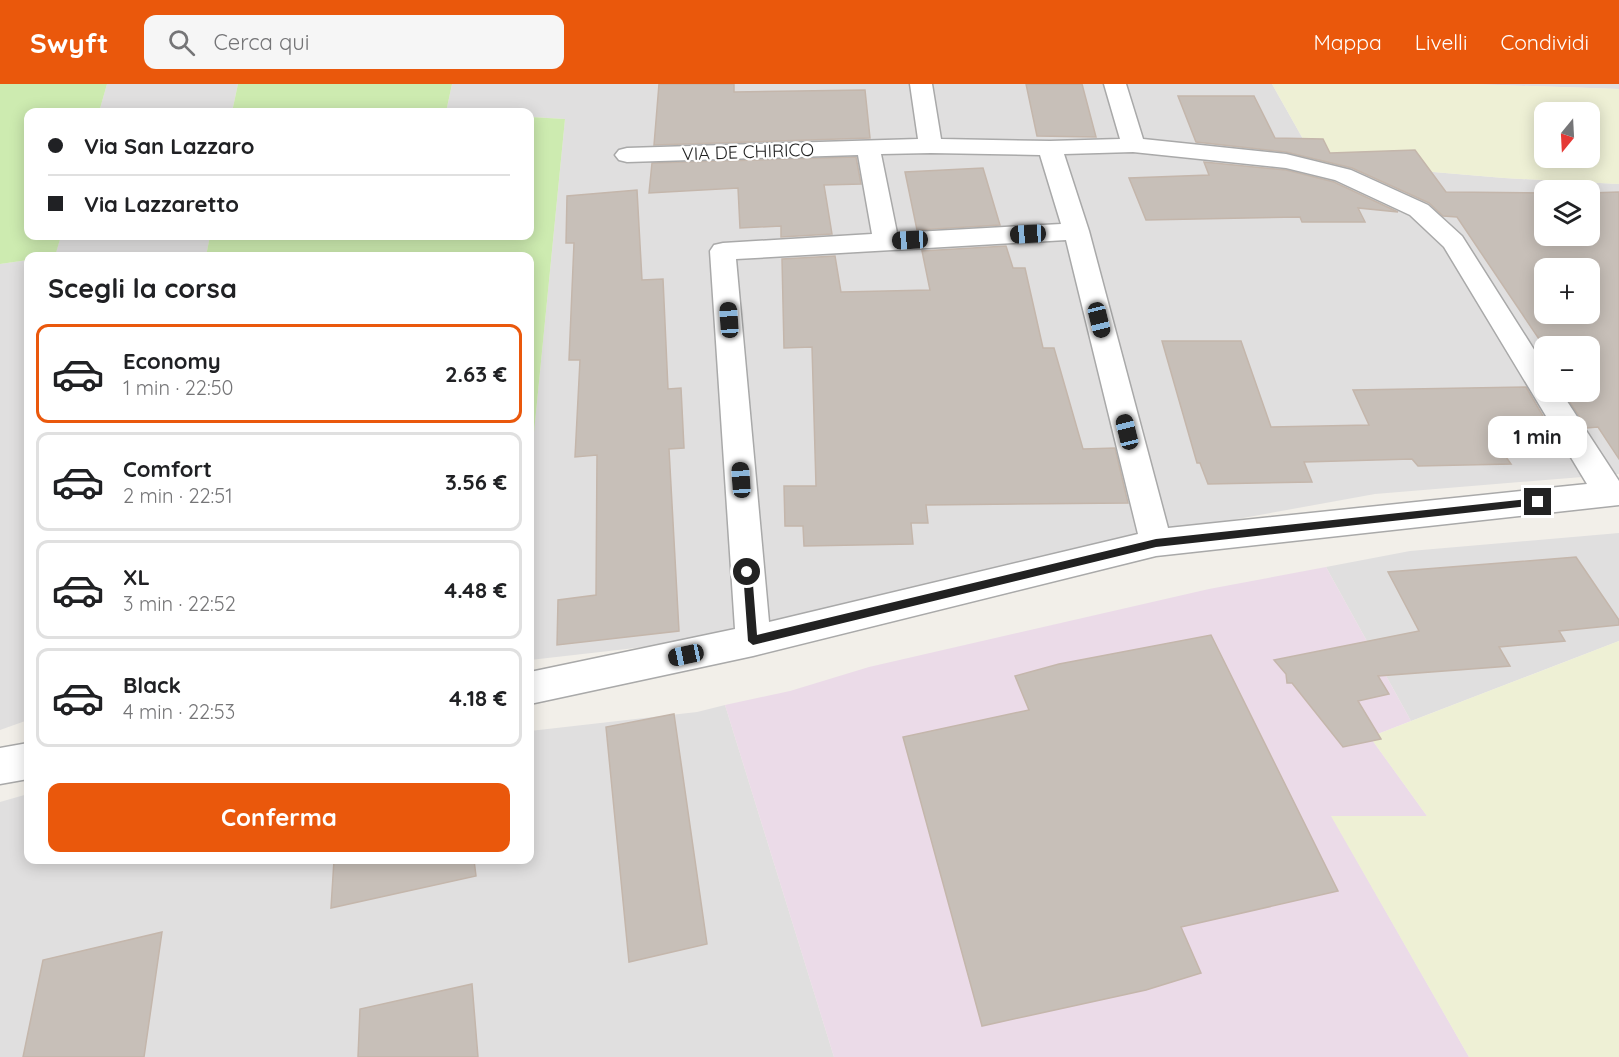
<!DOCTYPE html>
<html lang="it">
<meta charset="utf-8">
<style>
body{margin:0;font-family:Quicksand,sans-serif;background:#f6f6f6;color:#202124;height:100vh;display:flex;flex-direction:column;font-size:22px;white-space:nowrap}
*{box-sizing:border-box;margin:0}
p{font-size:20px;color:#757577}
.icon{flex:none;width:33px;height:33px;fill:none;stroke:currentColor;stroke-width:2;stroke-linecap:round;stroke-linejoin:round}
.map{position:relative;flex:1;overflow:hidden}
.details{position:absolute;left:24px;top:168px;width:510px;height:612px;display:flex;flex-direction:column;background:#fff;border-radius:12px;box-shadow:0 3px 15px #0003}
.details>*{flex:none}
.guide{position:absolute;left:24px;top:24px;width:510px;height:132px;border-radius:12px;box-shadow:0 3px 15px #0003;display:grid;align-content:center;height:132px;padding:0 24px;background:#fff}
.needle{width:39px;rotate:198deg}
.tools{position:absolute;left:1534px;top:18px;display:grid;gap:12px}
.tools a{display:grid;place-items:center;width:66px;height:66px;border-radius:12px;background:#fff;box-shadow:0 3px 15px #0003;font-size:30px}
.end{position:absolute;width:27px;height:27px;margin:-14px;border:8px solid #222;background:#fff;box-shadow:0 0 0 3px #fff}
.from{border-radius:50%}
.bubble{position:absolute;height:42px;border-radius:12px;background:#fff;box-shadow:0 3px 15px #0003;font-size:20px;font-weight:800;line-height:42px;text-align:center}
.car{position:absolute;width:18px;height:36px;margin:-18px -9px;border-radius:8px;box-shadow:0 0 4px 2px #0007;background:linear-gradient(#222 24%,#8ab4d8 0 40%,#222 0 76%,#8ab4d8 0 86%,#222 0)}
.guide b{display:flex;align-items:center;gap:21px;height:57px;font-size:22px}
.guide b+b{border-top:2px solid #e0e0e0}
.guide i{width:15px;height:15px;background:#202124}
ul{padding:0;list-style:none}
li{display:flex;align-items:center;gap:18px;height:99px;margin:0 12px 9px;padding:0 12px;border:3px solid #e0e0e0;border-radius:12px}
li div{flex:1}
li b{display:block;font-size:22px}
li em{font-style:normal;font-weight:800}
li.selected{border-color:#ea580c}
li>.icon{width:54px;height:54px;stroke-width:1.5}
h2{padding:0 24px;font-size:27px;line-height:72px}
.cta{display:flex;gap:12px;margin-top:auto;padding:12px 24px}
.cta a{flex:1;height:69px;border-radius:12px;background:#ea580c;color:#fff;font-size:24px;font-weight:800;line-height:69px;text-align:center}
header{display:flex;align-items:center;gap:36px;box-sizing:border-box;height:84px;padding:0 30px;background:#ea580c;color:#fff}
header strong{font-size:28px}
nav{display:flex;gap:33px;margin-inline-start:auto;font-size:21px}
.search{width:420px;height:54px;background:#f6f6f6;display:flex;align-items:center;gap:15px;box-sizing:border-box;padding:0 21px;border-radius:12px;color:#757577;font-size:22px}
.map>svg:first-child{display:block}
.residential{fill:#e0dfdf;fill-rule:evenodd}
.industrial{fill:#ebdbe8}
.farmland{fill:#eef0d5;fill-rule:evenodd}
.grass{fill:#cdebb0}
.building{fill:#c7bfb8;stroke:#c4b6ab;stroke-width:1.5;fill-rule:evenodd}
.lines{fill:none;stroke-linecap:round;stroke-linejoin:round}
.street-casing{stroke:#a9a9a9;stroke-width:3}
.street{fill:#fff;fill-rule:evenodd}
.route{fill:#222}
.labels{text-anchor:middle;stroke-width:4.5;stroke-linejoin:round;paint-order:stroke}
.far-street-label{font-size:18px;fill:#222;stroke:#fff}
</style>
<header>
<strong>Swyft</strong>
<div class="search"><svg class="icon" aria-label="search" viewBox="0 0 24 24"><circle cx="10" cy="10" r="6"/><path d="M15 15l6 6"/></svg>Cerca qui</div>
<nav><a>Mappa</a><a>Livelli</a><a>Condividi</a></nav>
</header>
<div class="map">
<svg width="1619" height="973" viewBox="0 0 1619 973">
<rect width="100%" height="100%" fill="#f2efe9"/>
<!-- residential -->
<path class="residential" d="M107 0H238L232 28H99Z
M452 0H1272L1316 78 1504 94 1619 100V390L1375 410 1171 447 844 519 770 540 688 558 530 576V389L565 35 530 33V28H446ZM1545 106H1590V152H1545ZM1545 184H1590V230H1545ZM1545 262H1590V308H1545Z
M1469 0H1619V5Z
M61 152H210L206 172H49L55 171Z
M28 176V636L0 646V180Z
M1619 449V557L1411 637 1326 483 1410 467Z
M725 621 834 973H0V718L28 710V776H530V647L697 628Z"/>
<!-- industrial -->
<path class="industrial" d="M1326 483 1411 637 1370 653 1427 732 1332 733 1469 973H834L725 621 790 607 869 583 1209 505Z"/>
<!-- farmland -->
<path class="farmland" d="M1272 0H1469L1619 5V100L1504 94 1316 78ZM1545 28H1590V74H1545Z
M1619 557V973H1469L1331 732H1427L1370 653Z"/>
<!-- grass -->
<path class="grass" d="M0 0H107L99 28H28V152H61L55 172H28V176L0 180Z
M238 0H452L446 28H232Z
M530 33 565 35 530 389V172H206L210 152H530Z"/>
<!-- building -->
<path class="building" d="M659 0H734V8L865 6 870 54 654 61Z
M1026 0H1082L1096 53 1037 52Z
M1178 12H1254L1275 54 1323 55 1330 69 1415 66 1446 108 1545 109V152H1590V109L1619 108V375L1598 343 1587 344 1563 308H1590V262L1545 264 1457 133 1443 132 1429 119 1352 84 1286 68 1196 58ZM1545 184H1590V230H1545Z
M856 73 861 100 824 101 832 150 781 153V142L740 144 738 104 649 109 652 79Z
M1204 78 1286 86 1334 98 1398 128 1358 124 1365 138H1302L1300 133 1146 136 1129 94 1209 91Z
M983 84 1000 141 917 146 905 88Z
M637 106 642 196 663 195 668 305 681 304 684 364 669 365 679 547 557 561 558 516 596 511 597 371 575 373 580 276H569L574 159H566L567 112Z
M1006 162 1013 184H1025L1043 264H1054L1083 365 1115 364 1128 419 926 421 928 439H911L913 460 804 462 803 442H785L784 402H816L812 263 784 264 782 175 835 172 841 208 930 206 922 167Z
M1162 257H1241L1271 343 1369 341 1353 306 1526 303 1550 344H1517L1534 373H1506L1511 380 1418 382 1412 375 1304 378 1312 398 1208 400 1200 379H1197Z
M1576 473 1619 536V541L1559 547 1565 557 1499 563 1510 582 1378 592 1389 610 1358 617 1381 655 1343 663 1292 599H1287L1286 590 1274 576 1419 547 1388 488Z
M1211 551 1338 807 1181 843 1201 889 1146 906 982 942 903 653 1029 626 1015 592 1059 580Z
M674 630 707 860 629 878 606 643Z
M334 776H474L476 792 331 824Z
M162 848 144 973H23L43 876Z
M472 900 478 973H358L360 925Z"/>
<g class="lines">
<defs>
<path id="street" d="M910 0H932L941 55 1050 57 1120 55 1104 0H1126L1143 55 1286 70 1351 86 1428 121 1462 152 1545 283V308H1561L1619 397V421L1156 472 753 572 530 620V588L735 545 710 167 714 161 723 159 872 150 858 71 627 78 619 76 615 71 619 66 627 64 918 55ZM1133 68 1286 84 1335 96 1410 131 1444 163 1587 400 1168 444 1089 147 1064 70ZM931 69 1040 71 1061 140 897 149 881 70ZM1066 156 1138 450 769 538 736 175Z
M28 659V695L0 700V664Z"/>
</defs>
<!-- street casing -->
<use href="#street" class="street-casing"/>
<!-- street -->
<use href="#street" class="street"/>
</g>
<!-- route -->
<path class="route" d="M1538 414 1542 418 1538 421 1156 463 753 561 748 557 743 488 747 484 752 488 757 551 1156 455Z"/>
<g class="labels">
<!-- far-street labels -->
<g class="far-street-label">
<text transform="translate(748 68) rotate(-2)" y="6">VIA DE CHIRICO</text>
</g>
</g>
</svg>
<div class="tools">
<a><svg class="needle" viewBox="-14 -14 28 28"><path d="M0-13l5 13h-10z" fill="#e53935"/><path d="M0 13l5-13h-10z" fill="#757577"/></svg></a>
<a><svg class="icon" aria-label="layers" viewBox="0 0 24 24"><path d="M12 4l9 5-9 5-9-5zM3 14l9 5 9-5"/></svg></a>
<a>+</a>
<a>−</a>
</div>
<i class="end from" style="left:747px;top:488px"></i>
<i class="end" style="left:1538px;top:418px"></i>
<div class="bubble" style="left:1488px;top:332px;width:99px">1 min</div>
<i class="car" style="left:1028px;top:150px;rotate:267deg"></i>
<i class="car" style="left:910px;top:156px;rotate:267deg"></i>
<i class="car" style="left:729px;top:236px;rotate:356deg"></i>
<i class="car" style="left:1099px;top:236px;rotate:166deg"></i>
<i class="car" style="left:1127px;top:348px;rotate:346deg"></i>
<i class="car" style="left:741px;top:396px;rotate:356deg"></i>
<i class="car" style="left:686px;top:571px;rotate:258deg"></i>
<div class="guide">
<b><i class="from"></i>Via San Lazzaro</b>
<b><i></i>Via Lazzaretto</b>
</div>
<section class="details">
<h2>Scegli la corsa</h2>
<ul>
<li class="selected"><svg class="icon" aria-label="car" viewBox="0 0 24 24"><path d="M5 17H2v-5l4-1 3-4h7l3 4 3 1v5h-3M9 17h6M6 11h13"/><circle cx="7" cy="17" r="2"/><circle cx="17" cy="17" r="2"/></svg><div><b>Economy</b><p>1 min · 22:50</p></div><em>2.63 €</em></li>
<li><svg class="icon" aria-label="car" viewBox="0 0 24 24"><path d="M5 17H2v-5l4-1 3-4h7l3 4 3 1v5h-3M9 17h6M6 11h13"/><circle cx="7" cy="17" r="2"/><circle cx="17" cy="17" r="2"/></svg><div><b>Comfort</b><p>2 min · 22:51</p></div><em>3.56 €</em></li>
<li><svg class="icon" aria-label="car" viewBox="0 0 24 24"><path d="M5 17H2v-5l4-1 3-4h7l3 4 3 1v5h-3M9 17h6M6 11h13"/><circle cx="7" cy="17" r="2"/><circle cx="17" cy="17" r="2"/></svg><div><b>XL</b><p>3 min · 22:52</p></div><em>4.48 €</em></li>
<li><svg class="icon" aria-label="car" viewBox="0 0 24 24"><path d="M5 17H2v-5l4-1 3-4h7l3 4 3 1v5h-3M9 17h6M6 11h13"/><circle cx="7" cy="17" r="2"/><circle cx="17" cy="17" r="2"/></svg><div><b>Black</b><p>4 min · 22:53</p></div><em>4.18 €</em></li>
</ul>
<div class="cta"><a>Conferma</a></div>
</section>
</div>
